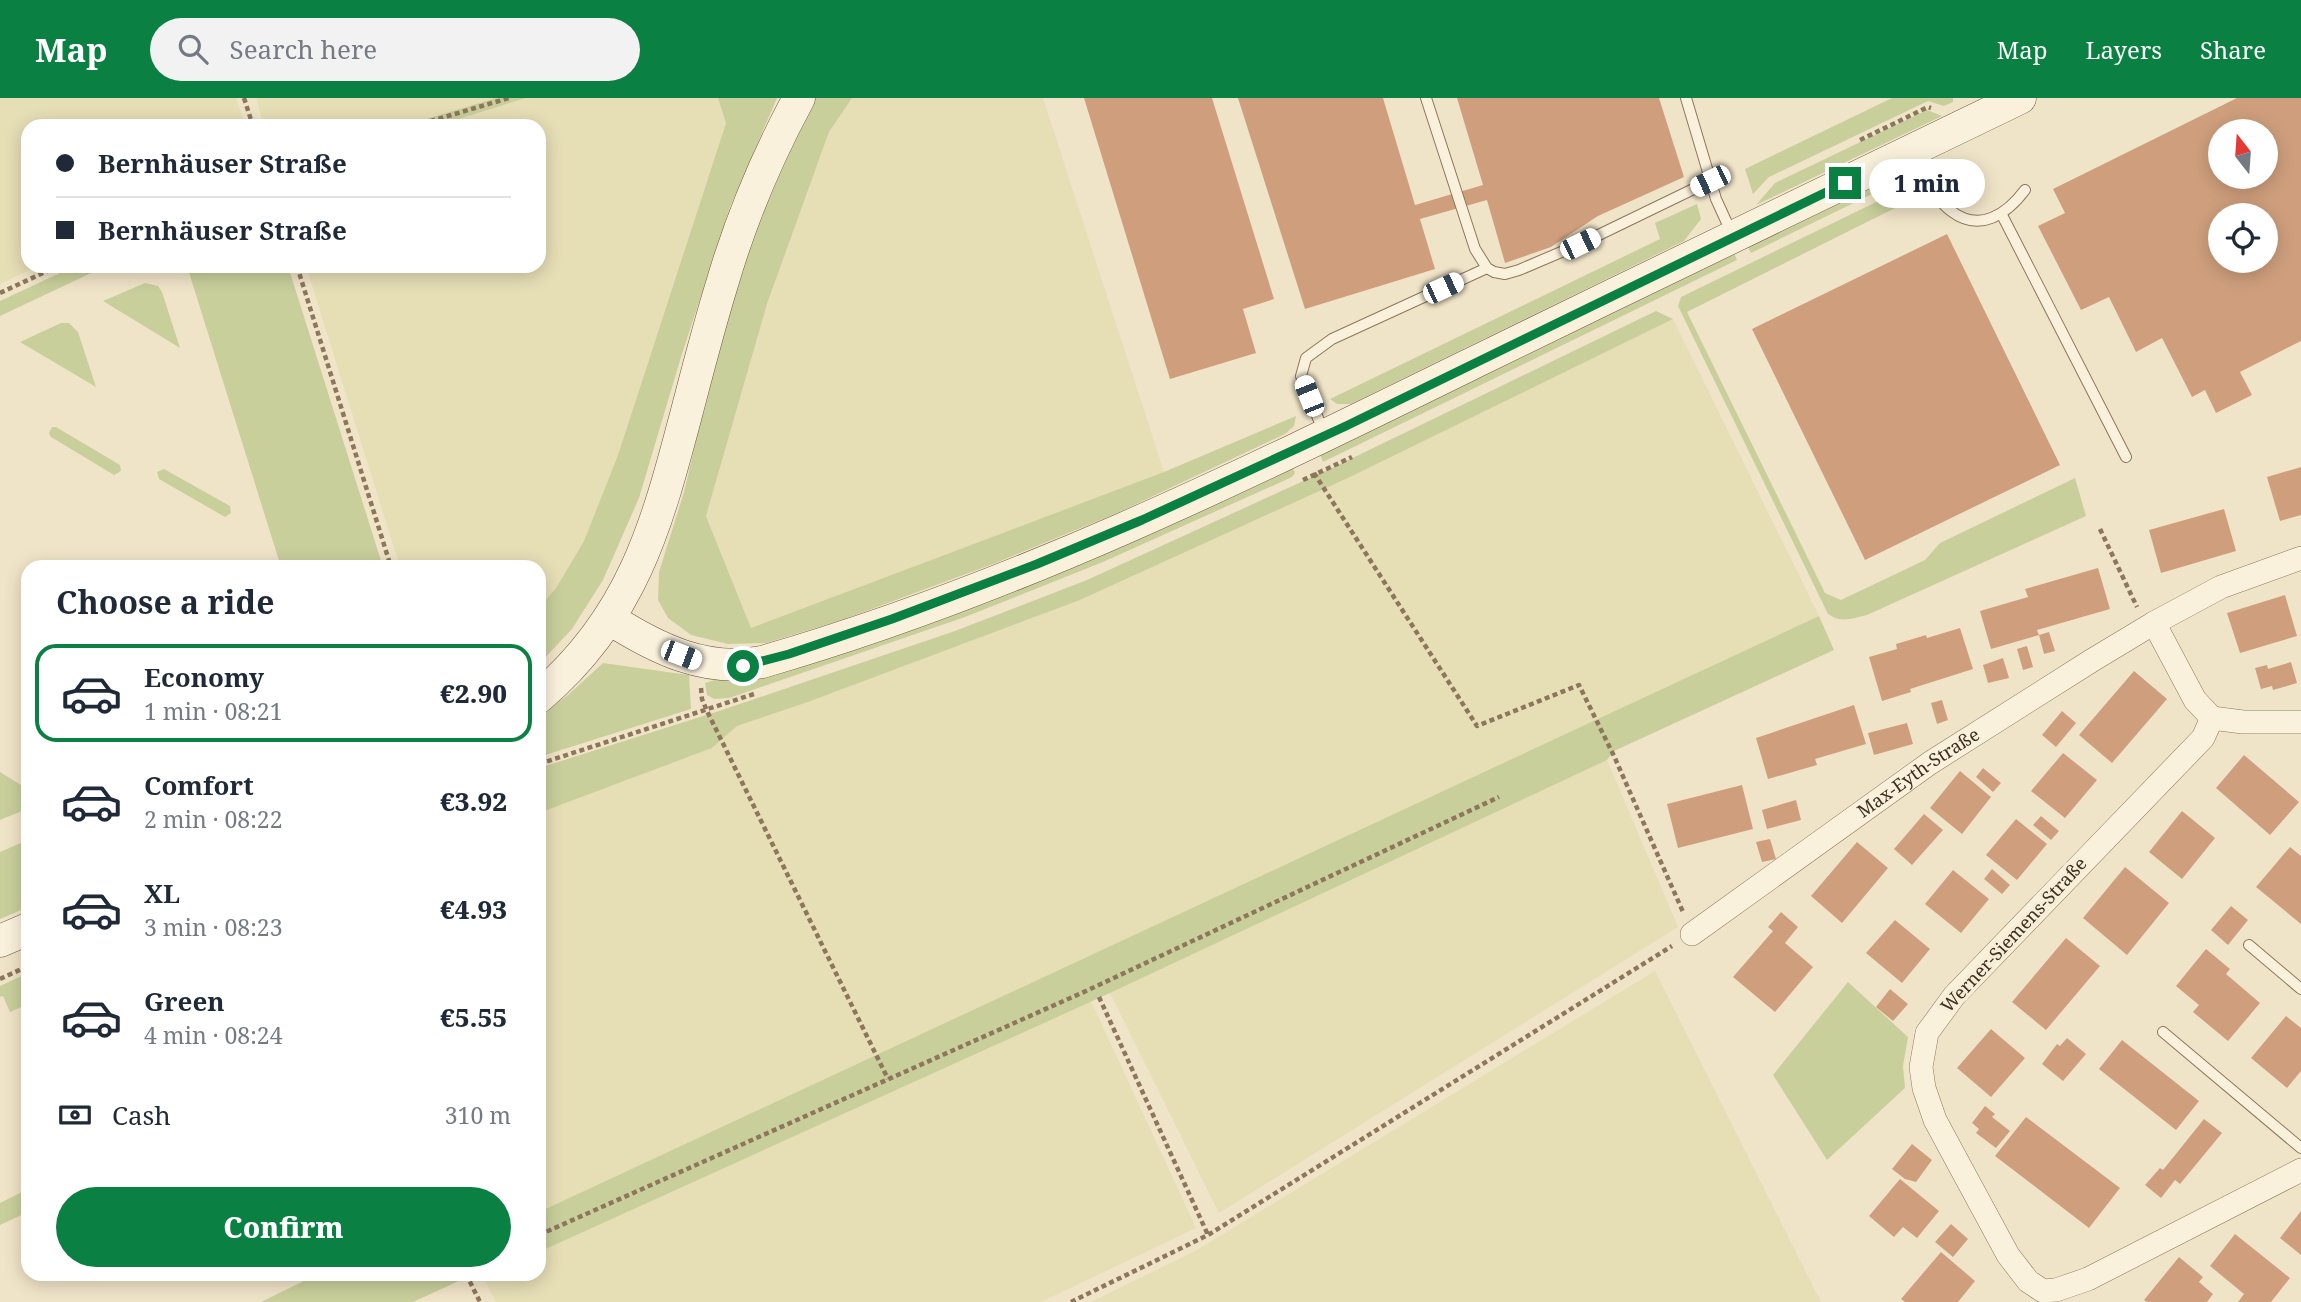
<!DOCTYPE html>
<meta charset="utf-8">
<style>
body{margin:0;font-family:"Noto Serif",serif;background:#f2f2f3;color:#1f2937;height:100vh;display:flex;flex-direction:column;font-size:26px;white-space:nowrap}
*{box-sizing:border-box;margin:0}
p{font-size:23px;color:#747a83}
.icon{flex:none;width:38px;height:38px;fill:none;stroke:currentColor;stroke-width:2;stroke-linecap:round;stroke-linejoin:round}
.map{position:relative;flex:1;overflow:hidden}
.details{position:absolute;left:21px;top:462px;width:525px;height:721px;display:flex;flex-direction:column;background:#fff;border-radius:21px;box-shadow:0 4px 18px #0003}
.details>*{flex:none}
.guide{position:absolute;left:21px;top:21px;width:525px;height:154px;border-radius:21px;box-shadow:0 4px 18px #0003;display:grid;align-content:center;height:154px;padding:0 35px;background:#fff}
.needle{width:46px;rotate:343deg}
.tools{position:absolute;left:2208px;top:21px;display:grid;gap:14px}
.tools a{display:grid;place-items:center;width:70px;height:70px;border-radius:50%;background:#fff;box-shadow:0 4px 18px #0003;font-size:35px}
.end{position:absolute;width:32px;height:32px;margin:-16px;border:9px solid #0b8043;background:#fff;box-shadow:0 0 0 4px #fff}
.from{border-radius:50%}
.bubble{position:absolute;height:49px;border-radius:24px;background:#fff;box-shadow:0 4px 18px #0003;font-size:23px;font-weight:800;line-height:49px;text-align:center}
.car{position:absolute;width:21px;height:42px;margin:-21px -10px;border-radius:9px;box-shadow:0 0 5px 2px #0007;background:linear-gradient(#fff 24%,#345 0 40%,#fff 0 76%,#345 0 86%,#fff 0)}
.guide b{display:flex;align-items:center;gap:24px;height:66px;font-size:26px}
.guide b+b{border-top:2px solid #e0e1e3}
.guide i{width:18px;height:18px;background:#1f2937}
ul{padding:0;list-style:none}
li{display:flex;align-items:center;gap:21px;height:98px;margin:0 14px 10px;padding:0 21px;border:4px solid transparent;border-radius:21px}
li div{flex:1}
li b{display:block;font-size:26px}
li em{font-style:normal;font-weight:800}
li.active{border-color:#0b8043}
li>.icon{width:63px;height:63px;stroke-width:1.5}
h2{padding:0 35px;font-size:32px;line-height:84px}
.pay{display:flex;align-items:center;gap:18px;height:77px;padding:0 35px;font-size:26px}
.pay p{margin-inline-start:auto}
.action{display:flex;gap:14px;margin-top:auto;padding:14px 35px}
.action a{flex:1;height:80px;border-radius:42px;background:#0b8043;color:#fff;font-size:28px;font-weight:800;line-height:80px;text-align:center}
header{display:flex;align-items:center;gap:42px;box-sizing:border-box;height:98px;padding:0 35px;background:#0b8043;color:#fff}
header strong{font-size:33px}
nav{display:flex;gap:38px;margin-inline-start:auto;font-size:24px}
.search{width:490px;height:63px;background:#f2f2f3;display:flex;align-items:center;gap:18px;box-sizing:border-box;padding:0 24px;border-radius:38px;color:#747a83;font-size:26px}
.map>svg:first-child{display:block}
.farmland{fill:#e6deb5}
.green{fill:#c9cf9b}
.building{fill:#cf9f7d;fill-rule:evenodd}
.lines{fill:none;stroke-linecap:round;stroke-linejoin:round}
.lane-casing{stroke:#8d765c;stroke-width:12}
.street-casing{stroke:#8d765c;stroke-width:24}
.secondary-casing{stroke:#6f573f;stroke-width:33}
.path{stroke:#8d765c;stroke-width:4.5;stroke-dasharray:5 3.5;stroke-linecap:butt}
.lane{stroke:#faf1dc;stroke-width:10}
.street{stroke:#faf1dc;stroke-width:23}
.secondary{stroke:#faf1dc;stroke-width:32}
.route{stroke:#0b8043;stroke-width:9}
.labels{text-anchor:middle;stroke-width:7;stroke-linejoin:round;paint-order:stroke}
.street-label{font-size:18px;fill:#3d2e20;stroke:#f7eed8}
</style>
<header>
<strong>Map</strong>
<div class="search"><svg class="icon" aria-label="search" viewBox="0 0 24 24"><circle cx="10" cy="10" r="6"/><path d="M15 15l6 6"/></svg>Search here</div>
<nav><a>Map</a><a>Layers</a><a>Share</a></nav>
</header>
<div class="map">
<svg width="2301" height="1204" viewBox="0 0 2301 1204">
<rect width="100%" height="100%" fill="#f0e4c8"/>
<!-- farmland -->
<path class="farmland" d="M0 0H236L245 28H28V168H38L0 186Z
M256 0H496L402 28H264Z
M526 0H718L726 25 618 357 584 443 556 490 539 510V469H400L306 168H539V28H436Z
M852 0H1043L1164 374 751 530 706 418 767 206 829 34Z
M1673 221 1819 518 539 1114V715L712 650 737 628 808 604 1080 502 1348 380Z
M1607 662 1678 829 1219 1115 1110 895Z
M1655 873 1821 1204H1091L1197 1152Z
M1091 903 1196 1130 1041 1204H496L483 1179 491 1176H539V1154Z"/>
<!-- green -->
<path class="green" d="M496 0H526L436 28H402Z
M718 0H777L730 109 681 259 639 400 603 482 572 531 539 566V510L556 490 584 443 618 357 726 25Z
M813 0H852L829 34 767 206 706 418 751 530 1164 374 1296 318 1294 328 1285 336 1115 416 993 466 842 522 766 545 728 546 691 537 668 520 658 502 659 474 684 394 731 194 763 103Z
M1892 0H1953V4L1944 8 1928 3 1769 79 1753 96 1745 71Z
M1927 12 1942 18 1756 107 1775 85Z
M1885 81 1897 84 1751 155 1744 141Z
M1905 90 1917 99 1687 214 1825 495 1841 502 1925 462 1940 445 2075 380 2086 418 1867 517C1853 520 1841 526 1828 516L1678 208 1681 199Z
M1697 106 1701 121 1684 143 1351 306H1337L1330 301 1660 141 1655 125Z
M1731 148 1737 162 1323 364 1319 354Z
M75 168H106L0 218V203Z
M187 168H288L383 469H281Z
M145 185 158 188 162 194 180 250 103 203Z
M1656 213 1673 221 1348 380 1080 502 808 604 737 628 712 650 539 715V670L722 612 955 533 1087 482 1334 369Z
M61 225H69L78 234 96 289 20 244Z
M52 329H56L120 367 121 373 114 377 51 339 49 335Z
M1292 368 1295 375 1292 379 1103 464 965 519 729 600 714 601 707 597 705 585 718 581Z
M164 371 230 408 231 415 225 419 159 381 157 374Z
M1819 518 1834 552 1614 653 1607 662 1110 895 539 1154V1114Z
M603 565 689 577 691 611 539 659V618L568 597Z
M0 674 21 687 28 700 22 713 0 722Z
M28 742V809L0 821V754Z
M28 875V886L21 890 28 906 10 914 3 898 0 899V888Z
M1848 884 1908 939 1903 968 1905 990 1827 1062 1773 977Z
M28 1091V1114L0 1127V1105Z
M318 1176H459L461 1182 413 1204H261Z"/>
<!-- building -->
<path class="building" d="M1084 0H1212L1274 201 1243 211 1256 255 1170 281Z
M1238 0H1383L1415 107 1483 87 1457 0H1659L1684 79 1598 118 1551 149 1505 165 1487 102 1420 121 1435 171 1305 211Z
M2237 0H2301V243L2240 274 2252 297 2216 315 2205 292 2192 299 2162 240 2136 254 2109 199 2081 212 2038 128 2065 115 2053 91ZM2221 33H2266V79H2221ZM2221 117H2266V163H2221Z
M1947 136 2060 367 1865 462 1752 231Z
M2301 369V417L2280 423 2267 379Z
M2224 411 2236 453 2161 475 2149 432Z
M2098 470 2110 511 2037 532 2039 537 1991 551 1980 513 2028 499 2025 491Z
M2285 497 2297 538 2240 555 2227 515Z
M1960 530 1973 571 1910 591 1911 594 1882 603 1869 559 1897 551 1896 546 1926 537 1927 540Z
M2049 534 2055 553 2044 556 2039 537Z
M2027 548 2033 569 2023 572 2017 551Z
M2003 560 2009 580 1988 585 1983 567Z
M2291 564 2297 585 2273 592 2272 588 2261 591 2255 570 2267 567 2268 571Z
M2134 573 2167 601 2112 665 2079 637Z
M1942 602 1948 622 1937 626 1931 605Z
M1854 607 1866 646 1815 661 1817 667 1768 681 1756 640Z
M2062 613 2076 625 2056 649 2042 637Z
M1907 625 1913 646 1874 657 1868 635Z
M2063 655 2097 682 2065 720 2031 693Z
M2244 657 2299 704 2270 737 2216 690Z
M1983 670 2001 685 1993 694 1976 679Z
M1960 673 1991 699 1962 736 1930 710Z
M1742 687 1753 731 1678 750 1667 706Z
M1796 702 1801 722 1767 731 1762 712Z
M2182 713 2215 740 2182 781 2149 754Z
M1924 716 1943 732 1912 767 1894 751Z
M2041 718 2059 733 2051 742 2033 727Z
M2016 721 2047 746 2017 782 1986 757Z
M1770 741 1776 761 1762 764 1756 744Z
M1857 744 1888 770 1842 825 1811 798Z
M2290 749 2301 758V826L2256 789Z
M2125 769 2169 805 2127 857 2083 820Z
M1992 771 2010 787 2002 796 1984 781Z
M1953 772 1989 801 1961 835 1925 806Z
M2231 808 2248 822 2228 847 2211 832Z
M1781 814 1798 829 1785 845 1813 869 1775 914 1733 879 1773 833 1768 829Z
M1895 822 1930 851 1902 885 1866 855Z
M2066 840 2100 868 2046 932 2012 904Z
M2206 851 2230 871 2226 876 2260 905 2228 943 2193 914 2199 907 2176 888Z
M1890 891 1908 906 1893 923 1876 909Z
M2286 918 2301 930V973L2287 990 2251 960Z
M1991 931 2025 960 1991 999 1957 970Z
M2067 940 2086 956 2063 983 2042 966 2057 946 2060 948Z
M2122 942 2199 1003 2176 1032 2099 971Z
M1985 1008 1995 1016 1992 1019 2010 1033 1996 1050 1976 1035 1979 1031 1972 1025Z
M2026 1019 2120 1090 2089 1130 1995 1058Z
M2204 1021 2222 1035 2180 1086 2175 1082 2161 1100 2145 1087 2160 1070 2163 1072Z
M1912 1046 1932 1062 1916 1084 1905 1081 1892 1071Z
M1900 1081 1939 1113 1917 1140 1903 1129 1894 1139 1869 1118Z
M2301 1113V1157L2280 1140Z
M1951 1126 1968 1141 1953 1159 1935 1144Z
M2235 1136 2290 1180 2271 1204H2238L2244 1196 2210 1168Z
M1941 1154 1975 1183 1958 1204H1905L1901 1201Z
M2179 1159 2203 1179 2199 1184 2213 1196 2207 1204H2147L2144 1202Z"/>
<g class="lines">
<defs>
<path id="lane" d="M1426 0 1475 151 1487 170 1494 174 1505 176 1519 172 1580 146 1710 83
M1686 0 1716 101 1732 136
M1909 56C1921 72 1936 102 1951 113 1980 135 2007 116 2025 92
M2002 117 2126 359
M1324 335 1301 278 1306 260 1332 241 1487 170
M2249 847 2301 891
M2163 934 2301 1050"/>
<g id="street">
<path d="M2154 525 2195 602 2212 620"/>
<path d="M2212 620 2203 640 1954 898 1927 935 1921 969 1924 990 1935 1022 2008 1157 2028 1183 2043 1193 2056 1192 2088 1181 2301 1072"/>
<path d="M2212 620 2243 624H2301"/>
<path id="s1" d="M1692 836 1930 665 2091 563 2154 525 2221 489 2301 460"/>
</g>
<path id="secondary" d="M610 521C657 551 706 575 762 564 1009 493 1241 379 1471 266 1654 177 1837 87 2020 0
M539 599C633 519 657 427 687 313 698 271 709 228 722 186 741 121 767 59 799 0
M0 843 28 831"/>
</defs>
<!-- lane casing -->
<use href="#lane" class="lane-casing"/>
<!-- street casing -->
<use href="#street" class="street-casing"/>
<!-- secondary casing -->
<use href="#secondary" class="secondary-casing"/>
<!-- path -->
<path class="path" d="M244 0 253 28
M414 28 509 0
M1860 42 1928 9 1931 10
M297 168 391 469
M0 195 58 168
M1314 375 1477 628 1579 587 1614 658 1683 814
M1303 382 1352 359
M2100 431 2137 509
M701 590 702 601 707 613 888 981
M539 666 757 595
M0 881 28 868
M1099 899 1208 1137
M539 1137 1086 893 1499 699
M466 1176 480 1204
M1071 1204 1208 1137 1672 848"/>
<!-- lane -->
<use href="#lane" class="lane"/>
<!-- street -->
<use href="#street" class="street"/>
<!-- secondary -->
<use href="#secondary" class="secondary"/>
</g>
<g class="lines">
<!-- route -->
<path class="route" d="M743 568 789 556 892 521 1037 466 1142 422 1346 328 1845 85"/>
</g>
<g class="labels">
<!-- street labels -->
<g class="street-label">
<text dy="6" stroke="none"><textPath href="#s1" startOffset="278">Max-Eyth-Straße</textPath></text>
<text transform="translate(2014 837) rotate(-47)" y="6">Werner-Siemens-Straße</text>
</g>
</g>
</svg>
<div class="tools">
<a><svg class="needle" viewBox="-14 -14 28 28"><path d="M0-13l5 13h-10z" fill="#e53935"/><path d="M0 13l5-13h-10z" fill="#747a83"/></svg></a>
<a><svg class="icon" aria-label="locate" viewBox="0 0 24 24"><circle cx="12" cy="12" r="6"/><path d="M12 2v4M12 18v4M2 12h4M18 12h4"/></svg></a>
</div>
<i class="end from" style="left:743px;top:568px"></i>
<i class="end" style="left:1845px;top:85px"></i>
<div class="bubble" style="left:1869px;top:61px;width:116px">1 min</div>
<i class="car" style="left:1710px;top:83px;rotate:244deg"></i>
<i class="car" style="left:1580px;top:146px;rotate:64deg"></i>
<i class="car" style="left:1443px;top:190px;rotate:65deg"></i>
<i class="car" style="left:1309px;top:298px;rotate:338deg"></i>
<i class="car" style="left:681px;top:557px;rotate:111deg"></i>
<div class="guide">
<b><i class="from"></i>Bernhäuser Straße</b>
<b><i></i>Bernhäuser Straße</b>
</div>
<section class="details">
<h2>Choose a ride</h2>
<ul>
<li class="active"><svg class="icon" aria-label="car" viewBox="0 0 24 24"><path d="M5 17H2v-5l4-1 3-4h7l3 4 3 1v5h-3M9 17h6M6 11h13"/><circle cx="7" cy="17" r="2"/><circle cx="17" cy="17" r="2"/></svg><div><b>Economy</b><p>1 min · 08:21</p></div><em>€2.90</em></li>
<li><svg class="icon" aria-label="car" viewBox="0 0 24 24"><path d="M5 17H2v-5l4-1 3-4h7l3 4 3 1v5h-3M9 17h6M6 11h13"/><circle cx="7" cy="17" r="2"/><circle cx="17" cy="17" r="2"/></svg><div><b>Comfort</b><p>2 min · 08:22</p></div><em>€3.92</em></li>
<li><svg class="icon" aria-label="car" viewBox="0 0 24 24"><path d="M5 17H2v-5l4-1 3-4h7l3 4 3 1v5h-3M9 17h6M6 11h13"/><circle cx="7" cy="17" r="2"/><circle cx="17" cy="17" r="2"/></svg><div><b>XL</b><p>3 min · 08:23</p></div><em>€4.93</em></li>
<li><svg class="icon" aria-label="car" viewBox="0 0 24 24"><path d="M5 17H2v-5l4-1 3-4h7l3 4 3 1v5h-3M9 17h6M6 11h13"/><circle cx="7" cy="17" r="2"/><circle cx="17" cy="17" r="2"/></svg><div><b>Green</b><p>4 min · 08:24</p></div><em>€5.55</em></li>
</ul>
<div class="pay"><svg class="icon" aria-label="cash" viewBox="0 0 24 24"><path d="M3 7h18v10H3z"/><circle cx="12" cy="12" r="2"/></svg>Cash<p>310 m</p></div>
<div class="action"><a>Confirm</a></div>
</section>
</div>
